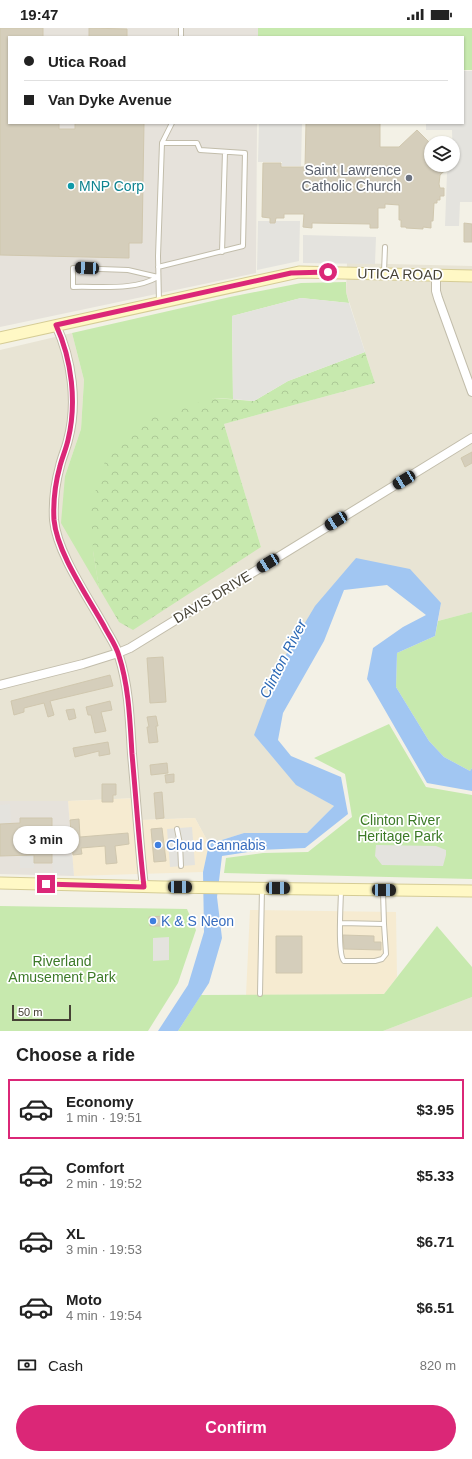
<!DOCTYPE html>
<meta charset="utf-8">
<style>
body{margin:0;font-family:Helvetica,sans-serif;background:#f2f2f2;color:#222;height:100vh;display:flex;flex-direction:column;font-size:15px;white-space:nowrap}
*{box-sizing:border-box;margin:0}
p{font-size:13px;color:#767676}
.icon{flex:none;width:22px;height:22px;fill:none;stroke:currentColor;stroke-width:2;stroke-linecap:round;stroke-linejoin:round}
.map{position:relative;height:1003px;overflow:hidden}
.panel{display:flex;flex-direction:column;background:#fff;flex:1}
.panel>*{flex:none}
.banner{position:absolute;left:8px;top:8px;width:456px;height:88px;border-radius:0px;box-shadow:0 1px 3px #0004;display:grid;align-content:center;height:88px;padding:0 16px;background:#fff}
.fabs{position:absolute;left:424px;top:108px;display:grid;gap:8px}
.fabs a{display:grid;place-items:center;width:36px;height:36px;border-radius:50%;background:#fff;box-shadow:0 1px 3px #0004;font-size:20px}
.scale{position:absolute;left:12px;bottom:10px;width:59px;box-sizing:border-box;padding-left:4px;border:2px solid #464235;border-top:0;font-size:11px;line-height:14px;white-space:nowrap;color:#464235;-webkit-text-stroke:3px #fff;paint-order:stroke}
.end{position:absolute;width:18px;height:18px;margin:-9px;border:5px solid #db2777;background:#fff;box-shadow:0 0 0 2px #fff}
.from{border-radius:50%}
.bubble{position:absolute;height:28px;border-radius:14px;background:#fff;box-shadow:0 1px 3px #0004;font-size:13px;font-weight:700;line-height:28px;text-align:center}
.car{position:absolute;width:12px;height:24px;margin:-12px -6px;border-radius:5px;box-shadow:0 0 3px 1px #0007;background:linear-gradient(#222 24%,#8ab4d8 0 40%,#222 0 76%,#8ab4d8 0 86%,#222 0)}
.banner b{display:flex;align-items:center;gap:14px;height:38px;font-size:15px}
.banner b+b{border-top:1px solid #e0e0e0}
.banner i{width:10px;height:10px;background:#222}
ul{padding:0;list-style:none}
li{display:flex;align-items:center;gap:12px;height:60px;margin:0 8px 6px;padding:0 8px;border:2px solid transparent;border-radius:0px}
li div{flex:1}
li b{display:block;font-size:15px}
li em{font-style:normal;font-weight:700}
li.active{border-color:#db2777}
li>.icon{width:36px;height:36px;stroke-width:1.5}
h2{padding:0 16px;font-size:18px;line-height:48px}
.pay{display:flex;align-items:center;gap:10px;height:44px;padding:0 16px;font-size:15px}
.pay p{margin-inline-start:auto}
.action{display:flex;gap:8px;margin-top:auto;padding:8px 16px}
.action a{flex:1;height:46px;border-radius:24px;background:#db2777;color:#fff;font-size:16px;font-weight:700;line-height:46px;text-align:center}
.status{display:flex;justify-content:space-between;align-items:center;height:28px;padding:0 20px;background:#fff;direction:ltr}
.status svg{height:11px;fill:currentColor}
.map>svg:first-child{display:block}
.residential{fill:#e8e4d4}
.commercial{fill:#f6ebd1}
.industrial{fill:#e6e2db}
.green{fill:#c7e9ae}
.forest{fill:url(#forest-crowns)}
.parking{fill:#e4e3de}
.water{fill:#a1c6f2}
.building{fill:#d5cebb;stroke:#d0c7ae}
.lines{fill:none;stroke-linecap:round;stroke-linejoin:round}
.lane-casing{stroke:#c2bdab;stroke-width:6}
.street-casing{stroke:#c2bdab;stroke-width:10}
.secondary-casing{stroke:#d5cc95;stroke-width:13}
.lane{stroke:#fff;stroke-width:4}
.street{stroke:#fff;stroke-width:8}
.secondary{stroke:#fff8c5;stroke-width:11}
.route{stroke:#db2777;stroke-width:5}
.worship-dot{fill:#6b7280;stroke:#fff;stroke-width:1.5}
.culture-dot{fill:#0f9aa8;stroke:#fff;stroke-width:1.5}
.shop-dot{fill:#3f7fe0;stroke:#fff;stroke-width:1.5}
.labels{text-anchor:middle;stroke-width:3.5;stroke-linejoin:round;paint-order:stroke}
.worship-label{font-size:14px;fill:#5b616d;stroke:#fff;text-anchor:end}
.culture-label{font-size:14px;fill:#0d838f;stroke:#fff;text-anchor:start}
.street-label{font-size:14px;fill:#464235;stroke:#fff}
.park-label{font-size:14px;fill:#3c7a27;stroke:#fff}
.shop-label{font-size:14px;fill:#366cbe;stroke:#fff;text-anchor:start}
.water-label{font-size:15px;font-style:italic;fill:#2c69b5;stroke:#fff}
</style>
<div class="status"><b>19:47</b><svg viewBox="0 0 49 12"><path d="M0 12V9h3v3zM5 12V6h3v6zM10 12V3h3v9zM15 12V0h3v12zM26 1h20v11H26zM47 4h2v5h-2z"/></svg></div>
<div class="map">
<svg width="472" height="1003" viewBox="0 0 472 1003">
<defs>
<pattern id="forest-crowns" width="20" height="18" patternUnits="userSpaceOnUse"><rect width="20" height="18" fill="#c7e9ae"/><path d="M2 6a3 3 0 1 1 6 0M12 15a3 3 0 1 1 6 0" fill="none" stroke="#acc996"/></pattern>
</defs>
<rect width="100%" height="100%" fill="#f3f1e6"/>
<!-- residential -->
<path class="residential" d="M347 235 472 238V584L438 593 441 575 356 530 254 707 296 756 334 778 307 805H244L209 816 195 790 141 792 138 770 68 773H0V322L72 305 84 352 81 401 65 448 261 519 224 396 375 355 346 264Z
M472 969V1003H383Z"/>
<!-- commercial -->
<path class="commercial" d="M139 770 141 792 195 790 209 816 203 844 74 848 68 773Z
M250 882 396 884 397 949 384 966 246 967Z"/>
<!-- industrial -->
<path class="industrial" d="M0 0H258V9H9V95H257L256 245 0 299Z
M0 773H68L74 848 0 846Z"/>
<!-- green -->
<path class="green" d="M258 0H472V42H463V9H258Z
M346 254V264L349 275 301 270 232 288 233 371 213 370 93 523 99 560 61 495 65 448 81 401 84 352 72 305 230 269 301 255Z
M472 584V740L470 743 444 729 429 713 396 659 397 625 435 608 438 593Z
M389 696 426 759 472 767V851L224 845 226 830 263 825 308 824 352 789 345 746 314 730Z
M0 878 187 881 196 902 178 955 148 1003H0Z
M437 898 472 939V969L383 1003H178L201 967 384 966Z"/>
<!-- forest -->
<path class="forest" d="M365 324 375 355 224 396 261 519 133 602 119 594 99 560 93 523 91 477 106 430 144 392 213 370 254 373 288 353Z"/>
<!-- parking -->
<path class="parking" d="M464 43H472V174H460L459 198H445L447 145 452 140V137H453L452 102H426V96L385 95H463Z
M259 95H302L301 138H282V134H258Z
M258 193H300L299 233 257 242Z
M303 207 376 209 375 236 303 235Z
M301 270 349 275 365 324 288 353 254 373 233 371 232 288Z
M10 776 11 795 0 796V777Z
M192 799 195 837 170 839 167 801Z
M376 817 436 818 446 822V827L443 838 382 837 375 828Z
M20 827H34V840H20Z
M52 828H72L73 847 53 846Z
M169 909V932L153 933V910Z"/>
<!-- water -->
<path class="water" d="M356 530 410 541 441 575 435 608 397 625 396 659 429 713 444 729 470 743 472 740V763L427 755 367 651 373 620 403 599 426 587 387 557 344 562 324 613 283 685 278 712 291 728 341 749 348 786 305 820 260 822 222 828 217 869 222 910 209 955 178 1003H158L188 957 204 904 203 844 209 816 244 805H307L334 778 296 757 254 707 281 635 315 578Z"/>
<!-- building -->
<path class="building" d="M0 0H43V9H9V95H59V101H75V95H144L142 215H129V230L0 227Z
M89 0 127 1V9H89Z
M306 95H380V119H399L417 102 431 116V137H451L440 147 439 156 440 160H444V168H440V172H437V175H434L433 193H431V200L423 199V201L406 200V199H401V192H399V177L385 176V180H378V200H370V196L312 195V200L303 199 304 186H284V190H276L275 195H270V190L262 189 263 135H281V139H305Z
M464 195 472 196V214H464Z
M472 424V435L465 439 461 430Z
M163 629 166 674 150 675 147 630Z
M110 647 113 658 50 673 54 687 48 689 44 675 24 680V684L14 687 11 673Z
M110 673 112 682 101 684 106 703 95 705 91 687H88L86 679Z
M74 681 76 690 69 692 66 682Z
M156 688 158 698H156L158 714 149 715 147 699H149L147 689Z
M108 714 110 726 99 728V723L75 729 73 720Z
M167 735 168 745 151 747 150 737Z
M174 746V754L166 755 165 747Z
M102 756H116V767H113V774H102Z
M162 764 164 790 156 791 154 765Z
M20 790H52V835H34V827L0 828V796L20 795Z
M79 791 80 809 128 805 129 816 115 818 117 835 106 836 105 818 81 820 82 826 73 827 70 792Z
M162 800 166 833 154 834 151 801Z
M165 888V898H150L149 889Z
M343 907 374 908V914H381V922L344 921Z
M276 908H302V945H276Z"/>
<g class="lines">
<defs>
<path id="lane" d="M181 9V0
M222 224 225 124
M158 239 243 218 245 125 200 122 197 115H162
M73 240 128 242 158 249C134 263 100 258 73 259Z
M384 244 385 219
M159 274 158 228 162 115 172 95
M177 801 180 816 181 838
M341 862C341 874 337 926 344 933H375L382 931 386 926 384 896 383 864
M341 895 384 896
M260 966 262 860"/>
<path id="street" d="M436 247V263L438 270 472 364
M56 297C72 332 78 375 68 412 66 421 62 429 60 438 55 456 53 474 54 492 57 525 88 569 104 598 109 608 116 617 119 628 129 659 130 694 132 726 136 770 139 815 144 859
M0 657 83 636 118 625 130 620 472 410"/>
<path id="secondary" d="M0 310 299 244 472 248
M0 855 163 859 472 863"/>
</defs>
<!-- lane casing -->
<use href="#lane" class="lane-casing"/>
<!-- street casing -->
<use href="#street" class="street-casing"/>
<!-- secondary casing -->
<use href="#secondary" class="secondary-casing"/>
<!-- lane -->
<use href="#lane" class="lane"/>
<!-- street -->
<use href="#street" class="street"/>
<!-- secondary -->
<use href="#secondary" class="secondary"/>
</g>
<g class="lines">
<!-- route -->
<path class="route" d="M46 856 144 859C139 815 136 770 132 726 130 694 129 659 119 628 116 617 109 608 104 598 88 569 57 525 54 492 53 474 55 456 60 438 62 430 66 421 68 412 77 375 72 332 56 297L291 245 328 244"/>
</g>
<!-- markers -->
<circle class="worship-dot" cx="409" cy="150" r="4"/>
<circle class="culture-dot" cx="71" cy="158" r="4"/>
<g class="shop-dot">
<circle cx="158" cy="817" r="4"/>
<circle cx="153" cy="893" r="4"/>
</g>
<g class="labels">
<!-- worship labels -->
<g class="worship-label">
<text x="401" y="147">Saint Lawrence<tspan x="401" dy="16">Catholic Church</tspan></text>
</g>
<!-- culture labels -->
<g class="culture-label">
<text x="79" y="163">MNP Corp</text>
</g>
<!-- street labels -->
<g class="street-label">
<text transform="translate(400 246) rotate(1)" y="5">UTICA ROAD</text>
<text transform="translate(212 569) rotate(-31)" y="5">DAVIS DRIVE</text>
</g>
<!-- park labels -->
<g class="park-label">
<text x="400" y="797">Clinton River<tspan x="400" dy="16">Heritage Park</tspan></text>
<text x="62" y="938">Riverland<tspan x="62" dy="16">Amusement Park</tspan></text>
</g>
<!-- shop labels -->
<g class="shop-label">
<text x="166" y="822">Cloud Cannabis</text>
<text x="161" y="898">K &amp; S Neon</text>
</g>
<!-- water labels -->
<g class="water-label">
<text transform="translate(283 631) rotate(-63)" y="5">Clinton River</text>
</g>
</g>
</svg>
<div class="fabs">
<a><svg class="icon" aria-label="layers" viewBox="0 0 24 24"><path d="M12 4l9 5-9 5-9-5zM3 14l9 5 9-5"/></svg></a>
</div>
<div class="scale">50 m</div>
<i class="end from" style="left:328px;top:244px"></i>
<i class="end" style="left:46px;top:856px"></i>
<div class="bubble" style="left:13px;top:798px;width:66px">3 min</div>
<i class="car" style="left:87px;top:240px;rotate:273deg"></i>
<i class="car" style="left:404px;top:452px;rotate:239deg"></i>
<i class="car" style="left:336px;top:493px;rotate:238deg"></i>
<i class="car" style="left:268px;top:535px;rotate:239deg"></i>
<i class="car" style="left:180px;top:859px;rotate:91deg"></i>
<i class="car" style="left:278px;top:860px;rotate:91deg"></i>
<i class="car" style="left:384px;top:862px;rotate:91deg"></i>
<div class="banner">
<b><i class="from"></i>Utica Road</b>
<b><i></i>Van Dyke Avenue</b>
</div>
</div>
<section class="panel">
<h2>Choose a ride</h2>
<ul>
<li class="active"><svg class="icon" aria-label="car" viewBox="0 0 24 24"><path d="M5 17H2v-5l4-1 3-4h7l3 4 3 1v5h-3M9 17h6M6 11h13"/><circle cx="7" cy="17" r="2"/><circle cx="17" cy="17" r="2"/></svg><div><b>Economy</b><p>1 min · 19:51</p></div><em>$3.95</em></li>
<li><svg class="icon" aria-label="car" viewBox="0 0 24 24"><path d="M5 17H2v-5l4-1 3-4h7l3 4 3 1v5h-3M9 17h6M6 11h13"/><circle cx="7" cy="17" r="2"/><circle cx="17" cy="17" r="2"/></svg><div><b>Comfort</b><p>2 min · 19:52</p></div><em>$5.33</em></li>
<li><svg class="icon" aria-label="car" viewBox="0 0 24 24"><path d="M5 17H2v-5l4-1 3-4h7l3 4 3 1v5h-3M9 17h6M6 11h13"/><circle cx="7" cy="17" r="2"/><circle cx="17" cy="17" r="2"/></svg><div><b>XL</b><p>3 min · 19:53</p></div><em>$6.71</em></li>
<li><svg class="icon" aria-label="car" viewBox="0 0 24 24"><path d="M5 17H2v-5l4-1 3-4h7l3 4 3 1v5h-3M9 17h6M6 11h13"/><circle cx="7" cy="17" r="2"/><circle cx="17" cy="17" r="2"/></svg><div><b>Moto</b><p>4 min · 19:54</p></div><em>$6.51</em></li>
</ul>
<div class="pay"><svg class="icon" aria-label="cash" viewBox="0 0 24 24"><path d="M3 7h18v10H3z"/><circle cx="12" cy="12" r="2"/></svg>Cash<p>820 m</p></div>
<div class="action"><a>Confirm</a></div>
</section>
